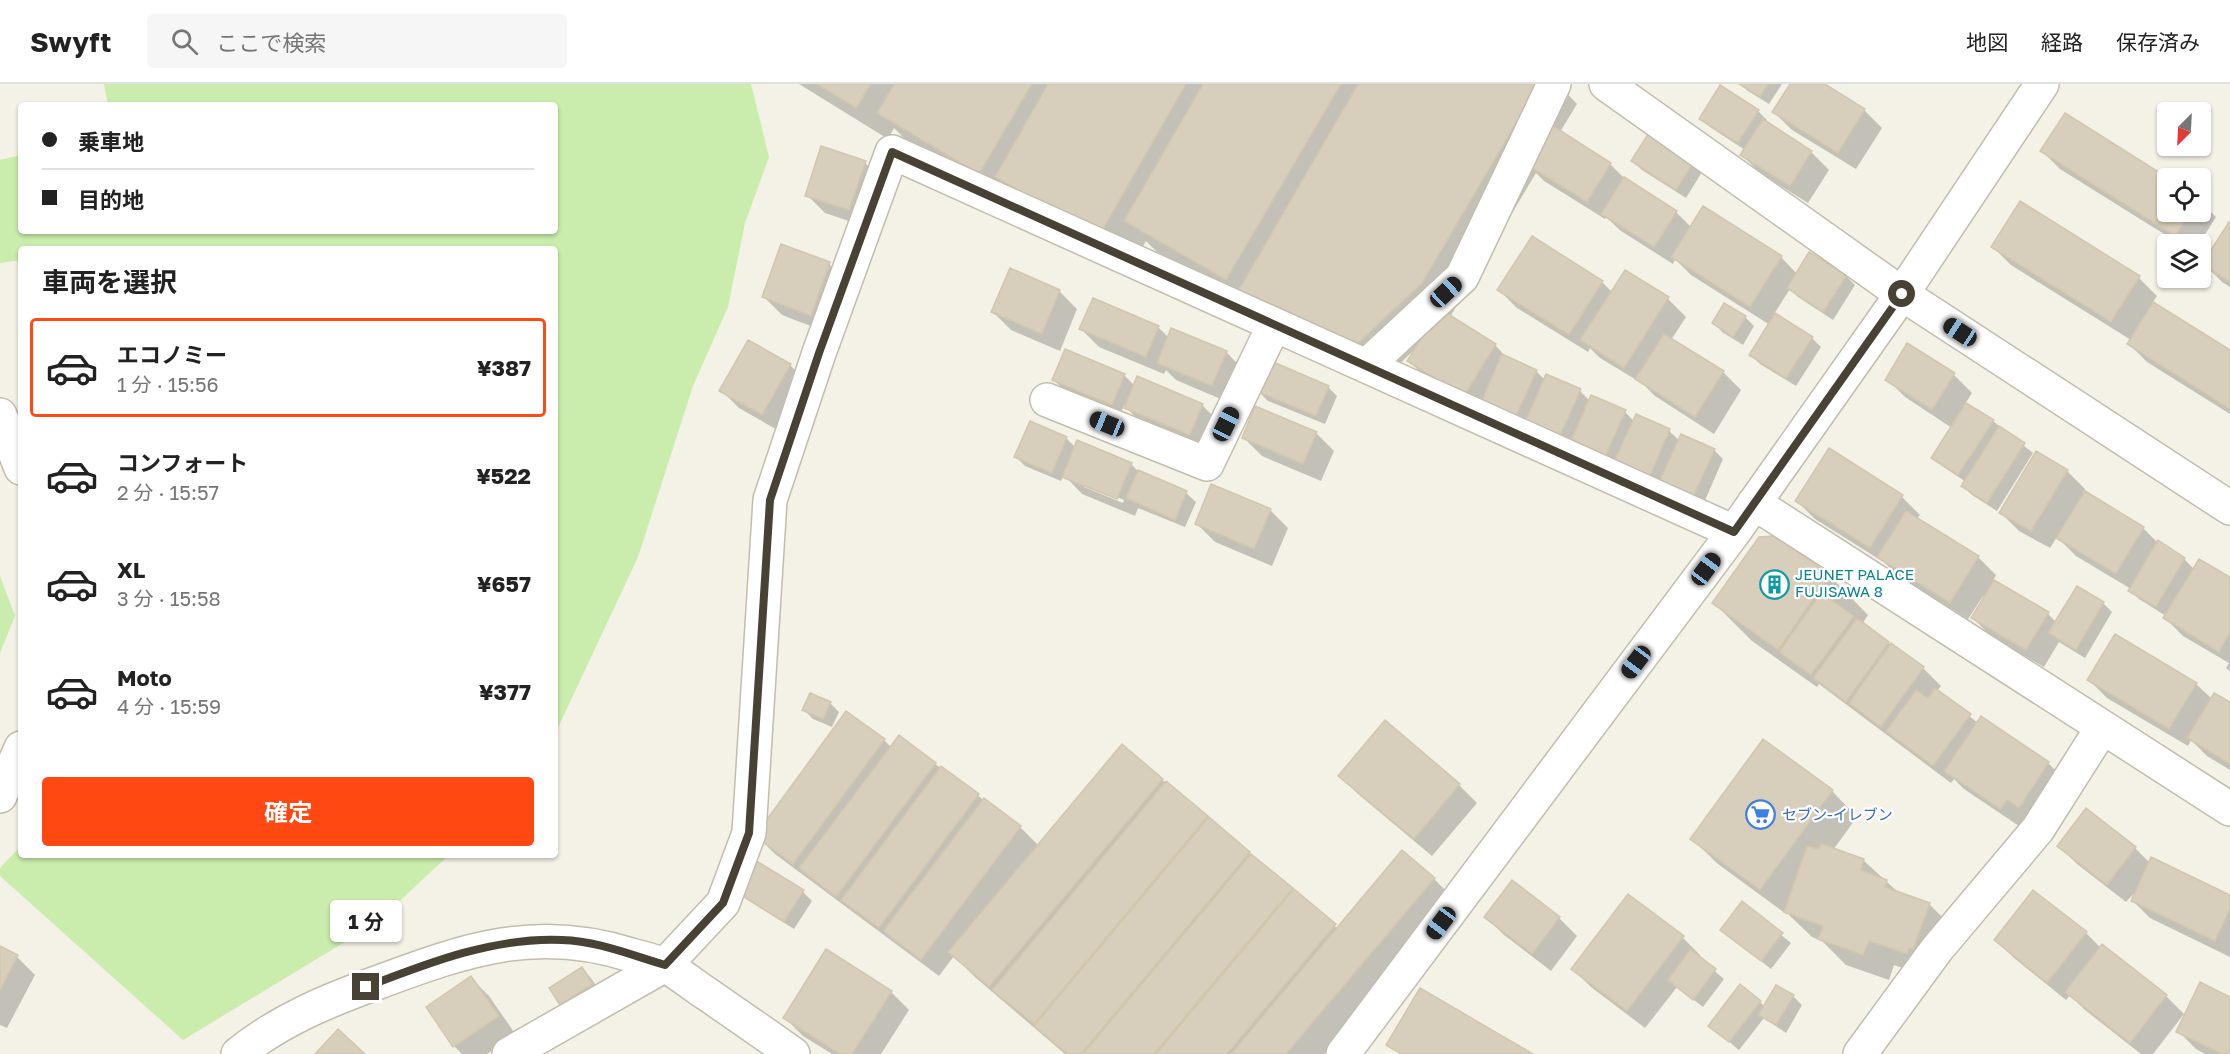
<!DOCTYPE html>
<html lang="ja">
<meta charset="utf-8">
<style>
body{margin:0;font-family:"Golos Text","Noto Sans JP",sans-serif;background:#f6f6f6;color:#222;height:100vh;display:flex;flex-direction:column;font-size:22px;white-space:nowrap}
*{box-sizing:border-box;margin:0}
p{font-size:20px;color:#767676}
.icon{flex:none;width:33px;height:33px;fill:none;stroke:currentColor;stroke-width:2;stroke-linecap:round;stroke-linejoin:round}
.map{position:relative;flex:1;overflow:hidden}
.side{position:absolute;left:18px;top:162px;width:540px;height:612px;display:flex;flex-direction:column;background:#fff;border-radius:6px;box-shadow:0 2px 4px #0004}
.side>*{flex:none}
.hud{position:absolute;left:18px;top:18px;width:540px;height:132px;border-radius:6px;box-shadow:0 2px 4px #0004;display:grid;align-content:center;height:132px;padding:0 24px;background:#fff}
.needle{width:39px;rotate:204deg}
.controls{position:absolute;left:2157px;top:18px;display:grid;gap:12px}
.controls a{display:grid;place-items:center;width:54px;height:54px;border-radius:6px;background:#fff;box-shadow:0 2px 4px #0004;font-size:30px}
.end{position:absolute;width:27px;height:27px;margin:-14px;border:8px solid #484235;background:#fff;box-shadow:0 0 0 3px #fff}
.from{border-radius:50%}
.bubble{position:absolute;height:42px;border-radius:6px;background:#fff;box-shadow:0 2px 4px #0004;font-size:20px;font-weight:700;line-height:42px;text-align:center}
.car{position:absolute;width:18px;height:36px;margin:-18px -9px;border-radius:8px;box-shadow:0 0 4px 2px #0007;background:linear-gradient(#222 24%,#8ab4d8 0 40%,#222 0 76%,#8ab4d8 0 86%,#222 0)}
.hud b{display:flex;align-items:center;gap:21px;height:57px;font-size:22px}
.hud b+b{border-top:2px solid #e0e0e0}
.hud i{width:15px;height:15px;background:#222}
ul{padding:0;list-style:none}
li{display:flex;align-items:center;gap:18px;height:99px;margin:0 12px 9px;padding:0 12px;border:3px solid transparent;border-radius:6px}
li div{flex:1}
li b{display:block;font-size:22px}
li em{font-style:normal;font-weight:700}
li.selected{border-color:#ff4812}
li>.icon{width:54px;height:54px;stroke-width:1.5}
h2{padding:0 24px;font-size:27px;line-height:72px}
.primary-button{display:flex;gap:12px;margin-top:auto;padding:12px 24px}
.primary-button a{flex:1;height:69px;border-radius:6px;background:#ff4812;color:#fff;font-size:24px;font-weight:700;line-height:69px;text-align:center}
header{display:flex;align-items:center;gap:36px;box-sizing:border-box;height:84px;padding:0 30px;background:#fff;border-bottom:2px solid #e0e0e0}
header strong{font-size:28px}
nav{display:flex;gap:33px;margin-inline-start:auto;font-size:21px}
.search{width:420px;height:54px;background:#f6f6f6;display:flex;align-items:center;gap:15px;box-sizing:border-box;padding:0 21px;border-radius:6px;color:#767676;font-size:22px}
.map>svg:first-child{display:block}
.green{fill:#caecac}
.shadow{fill:#0003;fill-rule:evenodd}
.building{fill:#d7cebb;stroke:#d2c7ad;stroke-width:1.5}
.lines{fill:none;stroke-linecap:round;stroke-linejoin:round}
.minor-casing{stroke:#c3bdab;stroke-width:36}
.minor{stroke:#fff;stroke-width:33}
.route{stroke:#484235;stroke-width:8}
.labels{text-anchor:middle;stroke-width:4.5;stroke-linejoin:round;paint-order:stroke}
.culture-label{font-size:15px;fill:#0d838f;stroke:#fff;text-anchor:start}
.shop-label{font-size:15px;fill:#366cbe;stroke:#fff;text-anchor:start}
</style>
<header>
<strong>Swyft</strong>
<div class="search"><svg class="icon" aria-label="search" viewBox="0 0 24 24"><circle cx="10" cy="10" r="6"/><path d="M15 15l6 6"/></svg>ここで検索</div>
<nav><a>地図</a><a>経路</a><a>保存済み</a></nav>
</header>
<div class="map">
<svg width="2230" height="970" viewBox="0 0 2230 970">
<rect width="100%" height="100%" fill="#f4f1e6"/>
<!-- green -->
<path class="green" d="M104 0H751L769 73 745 139 728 223 693 302 638 473 555 650V165H21V176L0 179V76L21 71V147H555V21H108Z
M0 492 15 532 0 569Z
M21 762V771H449L376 839 183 956 0 792V784Z"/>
<!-- shadow -->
<path class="shadow" d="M799 0H1558L1577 20 1560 48 1610 80 1628 98 1676 128 1691 143 1781 173 1797 190 1846 192 1855 201 1833 236 1798 213 1790 205 1774 230 1812 254 1821 263 1796 302 1760 280 1751 271 1770 241 1691 191 1675 175 1673 180 1621 147 1606 133 1605 135 1544 97 1536 89 1450 233 1495 261 1508 275 1536 287 1545 296 1580 307 1590 317 1625 328 1634 337 1637 332 1669 347 1680 357 1714 366 1723 375 1703 421 1427 295 1409 277 1413 267 1387 292 1256 226 1157 168 1146 157 1131 182 910 60 894 44 888 55Z
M1740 0H1782L1769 20 1748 7Z
M1792 0H1822L1864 26 1882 44 1856 85 1792 46 1774 28Z
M1758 27 1767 36 1766 39 1811 68 1829 86 1808 119 1760 89 1742 71 1745 66 1710 43 1701 34Z
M1652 46 1705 83 1686 114 1642 86 1633 77Z
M2042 67 2168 128H2200V117L2216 133 2199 160H2180L2060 85Z
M865 79 883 97 867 143 825 129 807 111Z
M2230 140V203L2222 198 2204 180Z
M1532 154 1602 198 1612 208 1625 188 1668 215 1686 233 1671 256 1723 288 1741 306 1714 350 1655 312 1643 300 1600 274 1590 264 1588 268 1517 224 1499 206Z
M1993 163 2139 194 2157 212 2152 219 2230 268V330L2147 278 2129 260 2131 256 2011 181Z
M829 180 847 198 829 249 782 231 764 213Z
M1059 207 1077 225 1060 267 1011 246 993 228Z
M1745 233 1754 242 1743 261 1722 248 1714 239Z
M1158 243 1169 254 1226 268 1244 286 1230 319 1176 296 1166 286 1164 290 1099 263 1081 245Z
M790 281 808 299 781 348 739 324 721 306Z
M1124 291 1135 302 1202 321 1220 339 1208 368 1144 342 1124 321 1121 329 1062 304 1053 295Z
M1954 291 1972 309 1965 320 1993 337 2033 369 1997 427 1972 411 1963 402 1966 398 1942 382 1933 373 1952 344 1905 313 1887 295Z
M1328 303 1337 312 1325 340 1268 317 1259 308Z
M1030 339 1066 354 1076 364 1131 380 1140 389 1186 409 1196 418 1185 443 1138 424 1135 432 1082 410 1064 391 1061 397 1025 382 1016 373ZM1084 400 1124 416 1123 419 1084 403Z
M1316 349 1334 367 1321 397 1262 372 1244 354Z
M1829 367 1902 413 1920 431 1917 435 1978 473 1996 491 1993 497 2048 530 2056 538 2103 519 2112 528 2085 574 2059 558 2044 583 1991 552 1973 534 1985 514 1983 512 1968 535 1897 491 1885 479 1815 435 1797 417Z
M2067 387 2085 405 2083 408 2143 444 2158 459 2184 475 2194 485 2230 495V587L2226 584 2229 579 2183 552 2165 534 2166 532 2139 515 2130 506 2131 505 2076 472 2057 453 2050 464 2019 447 2001 429Z
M1270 426 1288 444 1272 482 1215 458 1197 440Z
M1775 453 1830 492 1868 531 1862 540 1923 584 1941 602 1937 607 1978 639 2048 679 2066 697 2037 741 2025 733 2019 742 1964 705 1954 695 1951 699 1819 600 1817 603 1752 557 1714 519Z
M2089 596 2196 600 2212 615 2230 620V686L2207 672 2191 656 2188 662 2107 614Z
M830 619 839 628 832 643 813 635 804 626Z
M1385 638 1459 701 1477 719 1432 772 1358 710 1340 692Z
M899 653 1020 743 1039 762 1122 662 1338 845 1402 768 1434 795 1460 821 1333 970H1065L976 894 954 872 939 892 775 770 757 752 884 656 891 663Z
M1832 707 1857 733 1833 766 1863 776 1899 809 1929 820 1954 845 1932 895 1894 881 1889 896 1846 881 1822 857 1812 853 1787 829 1786 830 1718 780 1692 755Z
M2087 727 2135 764 2150 779 2230 813V873L2150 834 2132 816 2139 804 2126 818 2077 780 2059 762Z
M755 778 803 808 812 817 794 845 746 815 737 807Z
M2034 808 2086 849 2101 864 2102 862 2166 912 2184 930 2153 970H2141L2085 926 2070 911 2066 916 2014 874 1996 856Z
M1742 819 1791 859 1771 885 1722 846Z
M1486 833 1559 834 1577 852 1551 887 1504 851Z
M1683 854 1700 871 1699 874 1724 895 1703 923 1677 903 1645 944 1591 903 1573 885Z
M0 864 17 873 35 891 7 944 0 941Z
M582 885 591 894 601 909 570 929 561 920Z
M471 894 489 912 516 951 487 970H462L454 962Z
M891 908 909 926 881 970H832L803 952 785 934Z
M1793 912 1802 921 1786 949 1764 934 1739 966 1710 942 1760 918 1765 923Z
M2230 914V970H2205L2196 965 2178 947Z"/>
<!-- building -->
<path class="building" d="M817 0H871L856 24Z
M894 0H1032L979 90 877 29Z
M1048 0H1186L1099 152 995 93Z
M1203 0H1341L1226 196 1124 137Z
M1358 0H1539L1422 199 1355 262 1237 209Z
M1739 0H1768L1760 13Z
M1790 0H1825L1865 25 1838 69 1772 28Z
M1720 1 1759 26 1738 59 1699 35Z
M2065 29 2168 94V128H2191L2175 152 2040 67Z
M1763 35 1812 67 1790 102 1740 71Z
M1550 40 1611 79 1587 118 1524 79Z
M1652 44 1697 73 1676 106 1631 77Z
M821 62 866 77 849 126 805 112Z
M1624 93 1677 127 1654 163 1601 130Z
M2020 117 2140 192 2111 238 1991 163Z
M1703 122 1782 172 1750 223 1671 173Z
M2229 138H2230V198L2202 180Z
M1532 152 1603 197 1569 251 1497 206Z
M781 160 830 178 811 232 762 213Z
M1809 168 1847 191 1823 228 1787 204Z
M1010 184 1060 206 1042 250 991 228Z
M1625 186 1669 213 1624 284 1580 256Z
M1093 214 1159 242 1146 273 1079 245Z
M2153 218 2230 266V325L2127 260Z
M1724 219 1746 232 1733 253 1712 239Z
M1440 225 1496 260 1464 312 1407 277Z
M1775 229 1813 253 1786 294 1749 271Z
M1171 244 1227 267 1212 302 1157 279Z
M1664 250 1724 287 1695 333 1635 295Z
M748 256 791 280 762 331 719 307Z
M1907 259 1955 289 1932 326 1885 296Z
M1065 265 1125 290 1112 321 1052 296Z
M1502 270 1537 286 1515 334 1481 319Z
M1271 277 1329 302 1316 332 1258 308Z
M1546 290 1581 305 1559 354 1525 338Z
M1137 292 1203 320 1190 351 1124 324Z
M1591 311 1626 326 1604 375 1570 359Z
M1966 319 1994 336 1958 391 1931 374Z
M1255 322 1317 348 1303 380 1242 354Z
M1636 330 1670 345 1649 394 1614 378Z
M1030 337 1067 353 1052 389 1014 373Z
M1999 342 2025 359 1987 419 1961 402Z
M1681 350 1715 365 1693 413 1659 398Z
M1077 356 1132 379 1117 415 1062 393Z
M1829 364 1903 411 1870 464 1795 417Z
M2036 367 2068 386 2031 447 1999 429Z
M1138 386 1187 407 1175 436 1126 414Z
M1211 400 1271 425 1254 465 1195 440Z
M2085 407 2144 443 2116 490 2056 454Z
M1906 427 1979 472 1950 519 1877 473Z
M1775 452 1830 491 1778 566 1712 519 1759 453Z
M2158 456 2185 474 2156 523 2128 507Z
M2199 475 2230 493V549L2219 568 2163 534Z
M1994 496 2049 528 2026 566 1971 534Z
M2077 502 2104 518 2076 566 2048 549Z
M1821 509 1854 532 1811 591 1779 568Z
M1857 534 1889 558 1846 618 1813 594Z
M2115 550 2197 599 2169 645 2087 596Z
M1891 559 1924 583 1881 643 1849 619Z
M1935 604 1971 630 1933 682 1886 647 1916 606 1928 614Z
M810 609 831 618 823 635 802 626Z
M2214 609 2230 618V680L2187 654Z
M846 627 885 655 793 780 755 752Z
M1981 632 2049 678 2019 724 2007 716 2000 725 1944 687Z
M1385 636 1460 700 1414 755 1338 692Z
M899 651 936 679 836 813 799 784Z
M1763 655 1833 706 1760 806 1690 755Z
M1122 660 1163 695 989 903 948 868Z
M941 682 979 710 879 844 841 816Z
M1166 697 1208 732 1034 940 992 906Z
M984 714 1021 742 921 876 883 847Z
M2086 724 2136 763 2107 801 2057 762Z
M1209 733 1250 768 1081 970H1068L1034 942Z
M1822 760 1864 775 1861 786 1887 796 1885 803 1930 819 1913 865 1909 864 1907 870 1869 857 1863 871 1818 855 1823 842 1784 828 1807 762 1818 765Z
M1402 766 1435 794 1286 970H1231Z
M1251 770 1293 804 1154 970H1083Z
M2151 773 2230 811V825L2215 857 2131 817Z
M755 776 804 806 784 838 735 807Z
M1512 796 1560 833 1532 870 1484 833Z
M1294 805 1336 840 1227 970H1156Z
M2033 806 2087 848 2047 899 1994 856Z
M1628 810 1684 852 1627 927 1571 885Z
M1742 817 1783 849 1761 877 1720 846Z
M2102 860 2167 911 2130 959 2065 908Z
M0 862 18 871 0 906Z
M826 865 892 907 852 970H840L783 934Z
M1690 865 1716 885 1693 916 1668 896Z
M582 883 593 900 560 921 549 904Z
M471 892 499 932 453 963 426 923Z
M2200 898 2230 913V970H2222L2176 948Z
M1740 900 1761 917 1729 958 1708 942Z
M1776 901 1794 911 1776 941 1758 931Z
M1420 904 1533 970H1401L1386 961Z
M338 945 365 970H315Z"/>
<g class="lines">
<defs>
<path id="minor" d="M1606 0 1902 210 2230 424
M1366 282 1462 193 1554 0
M1047 316 1207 380 1274 241
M0 331 21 384
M1754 419 2230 725
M0 712 21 664
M238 970C280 936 329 916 379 898 467 865 538 841 631 871 642 874 656 877 666 882 680 890 693 901 707 910 736 930 765 950 793 970
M509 970 665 881 723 819 749 749 770 416 819 269 892 68 1734 448
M1343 970 1734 448 1902 210 2042 0
M1860 970 1937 865 2038 745 2102 644"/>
</defs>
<!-- minor casing -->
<use href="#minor" class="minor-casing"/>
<!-- minor -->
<use href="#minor" class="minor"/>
</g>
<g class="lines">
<!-- route -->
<path class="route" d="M366 903C428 879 494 853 562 856 597 857 631 871 665 881L723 819 749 749 770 416 819 269 892 68 1734 448 1902 210"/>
</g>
<!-- icons -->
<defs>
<symbol id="building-ring" viewBox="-11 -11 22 22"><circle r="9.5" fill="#fff" stroke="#0f9aa8" stroke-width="1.5"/><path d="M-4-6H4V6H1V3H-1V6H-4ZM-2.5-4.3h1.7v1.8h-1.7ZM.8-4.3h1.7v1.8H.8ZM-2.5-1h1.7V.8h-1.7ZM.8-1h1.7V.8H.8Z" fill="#0f9aa8"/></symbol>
<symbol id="supermarket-ring" viewBox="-11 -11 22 22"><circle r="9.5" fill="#fff" stroke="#3f7fe0" stroke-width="1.5"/><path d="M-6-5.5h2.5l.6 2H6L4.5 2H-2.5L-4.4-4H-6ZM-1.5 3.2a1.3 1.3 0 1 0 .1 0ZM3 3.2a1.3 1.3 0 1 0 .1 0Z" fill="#3f7fe0"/></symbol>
</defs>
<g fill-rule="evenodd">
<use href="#building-ring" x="1758" y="484" width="33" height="33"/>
<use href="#supermarket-ring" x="1744" y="714" width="33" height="33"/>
</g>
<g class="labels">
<!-- culture labels -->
<g class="culture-label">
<text x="1795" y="496">JEUNET PALACE<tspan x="1795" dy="17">FUJISAWA 8</tspan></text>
</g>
<!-- shop labels -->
<g class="shop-label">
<text x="1782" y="736">セブン-イレブン</text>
</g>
</g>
</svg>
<div class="controls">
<a><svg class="needle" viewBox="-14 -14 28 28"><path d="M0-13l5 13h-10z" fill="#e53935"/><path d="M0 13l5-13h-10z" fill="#767676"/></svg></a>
<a><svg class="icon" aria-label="locate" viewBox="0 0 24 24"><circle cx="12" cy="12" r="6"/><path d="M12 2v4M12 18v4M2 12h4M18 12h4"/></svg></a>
<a><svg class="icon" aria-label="layers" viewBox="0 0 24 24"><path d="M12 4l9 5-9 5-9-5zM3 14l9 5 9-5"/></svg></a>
</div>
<i class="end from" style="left:1902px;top:210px"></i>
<i class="end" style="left:366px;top:903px"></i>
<div class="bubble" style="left:330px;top:816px;width:72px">1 分</div>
<i class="car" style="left:1446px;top:208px;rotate:47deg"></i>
<i class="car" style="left:1960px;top:248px;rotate:303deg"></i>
<i class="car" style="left:1107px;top:340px;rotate:292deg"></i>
<i class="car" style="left:1226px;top:340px;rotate:26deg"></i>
<i class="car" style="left:1706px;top:485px;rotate:37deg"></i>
<i class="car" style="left:1636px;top:578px;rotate:217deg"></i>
<i class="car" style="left:1441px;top:839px;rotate:217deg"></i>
<div class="hud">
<b><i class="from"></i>乗車地</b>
<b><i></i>目的地</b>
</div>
<section class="side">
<h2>車両を選択</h2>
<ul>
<li class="selected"><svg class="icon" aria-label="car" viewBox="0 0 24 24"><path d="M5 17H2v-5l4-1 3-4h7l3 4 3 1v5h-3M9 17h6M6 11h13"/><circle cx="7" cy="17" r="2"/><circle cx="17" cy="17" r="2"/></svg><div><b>エコノミー</b><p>1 分 · 15:56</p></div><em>¥387</em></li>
<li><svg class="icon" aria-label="car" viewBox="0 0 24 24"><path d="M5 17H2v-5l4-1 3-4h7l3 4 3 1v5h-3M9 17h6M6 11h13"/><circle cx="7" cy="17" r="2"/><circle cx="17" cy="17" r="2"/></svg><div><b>コンフォート</b><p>2 分 · 15:57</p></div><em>¥522</em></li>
<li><svg class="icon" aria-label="car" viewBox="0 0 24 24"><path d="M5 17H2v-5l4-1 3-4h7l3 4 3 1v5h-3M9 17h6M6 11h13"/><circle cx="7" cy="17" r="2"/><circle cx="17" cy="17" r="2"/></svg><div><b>XL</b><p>3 分 · 15:58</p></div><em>¥657</em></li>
<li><svg class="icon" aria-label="car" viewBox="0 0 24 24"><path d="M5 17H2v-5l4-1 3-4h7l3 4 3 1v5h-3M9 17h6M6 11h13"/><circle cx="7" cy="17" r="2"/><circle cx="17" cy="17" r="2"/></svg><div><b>Moto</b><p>4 分 · 15:59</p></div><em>¥377</em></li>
</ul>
<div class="primary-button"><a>確定</a></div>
</section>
</div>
